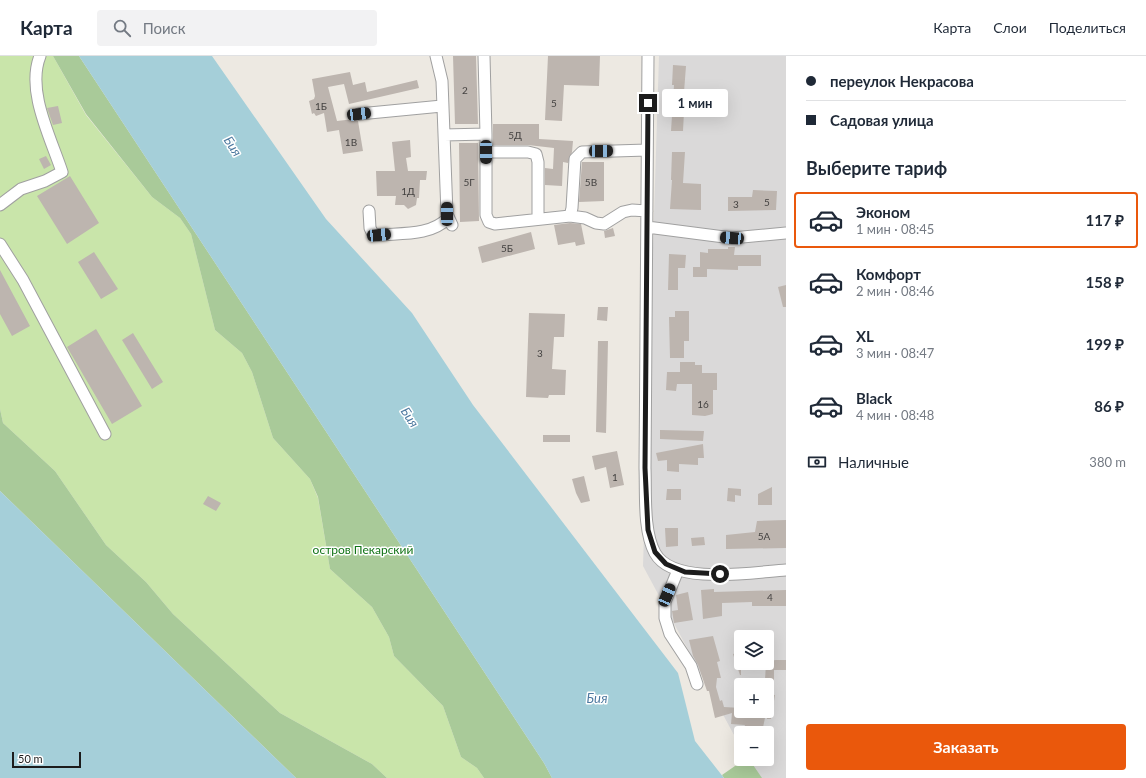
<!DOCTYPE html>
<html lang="ru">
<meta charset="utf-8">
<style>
body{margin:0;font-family:Lato,sans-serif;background:#f2f2f3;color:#1f2937;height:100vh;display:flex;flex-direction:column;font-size:15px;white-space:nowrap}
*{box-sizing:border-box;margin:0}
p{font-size:13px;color:#747a83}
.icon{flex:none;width:22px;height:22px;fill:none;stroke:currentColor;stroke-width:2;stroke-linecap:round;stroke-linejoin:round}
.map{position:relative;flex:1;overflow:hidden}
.panel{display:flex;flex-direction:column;background:#fff;width:360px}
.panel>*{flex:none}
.hud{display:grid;align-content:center;height:88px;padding:0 20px;background:#fff}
.buttons{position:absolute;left:734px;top:574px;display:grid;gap:8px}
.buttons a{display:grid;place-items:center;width:40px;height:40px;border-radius:4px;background:#fff;box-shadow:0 4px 16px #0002;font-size:20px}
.scale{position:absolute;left:12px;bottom:10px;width:69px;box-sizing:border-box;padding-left:4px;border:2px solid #1c1c1c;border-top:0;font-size:11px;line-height:14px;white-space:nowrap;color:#1c1c1c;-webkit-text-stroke:3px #fff;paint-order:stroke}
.end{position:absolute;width:18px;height:18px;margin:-9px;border:5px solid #1c1c1c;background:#fff;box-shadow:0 0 0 2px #fff}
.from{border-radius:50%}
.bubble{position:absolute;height:28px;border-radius:4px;background:#fff;box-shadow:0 4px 16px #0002;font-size:13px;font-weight:700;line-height:28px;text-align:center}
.car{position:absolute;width:12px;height:24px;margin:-12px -6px;border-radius:5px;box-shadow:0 0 3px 1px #0007;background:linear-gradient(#222 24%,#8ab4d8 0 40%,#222 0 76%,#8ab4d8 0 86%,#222 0)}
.hud b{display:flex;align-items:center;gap:14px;height:38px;font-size:15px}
.hud b+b{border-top:1px solid #e0e1e3}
.hud i{width:10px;height:10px;background:#1f2937}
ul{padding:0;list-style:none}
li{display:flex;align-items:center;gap:12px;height:56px;margin:0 8px 6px;padding:0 12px;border:2px solid transparent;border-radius:4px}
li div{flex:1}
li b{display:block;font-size:15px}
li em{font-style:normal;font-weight:700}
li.on{border-color:#ea580c}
li>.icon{width:36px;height:36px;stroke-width:1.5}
h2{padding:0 20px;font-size:18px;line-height:48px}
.pay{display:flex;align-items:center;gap:10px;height:44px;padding:0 20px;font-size:15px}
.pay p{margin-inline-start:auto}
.button{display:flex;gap:8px;margin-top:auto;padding:8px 20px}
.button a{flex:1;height:46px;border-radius:4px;background:#ea580c;color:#fff;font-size:16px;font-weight:700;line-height:46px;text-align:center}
header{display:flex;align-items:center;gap:24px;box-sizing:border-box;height:56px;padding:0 20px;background:#fff;border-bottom:1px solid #e0e1e3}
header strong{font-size:19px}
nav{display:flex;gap:22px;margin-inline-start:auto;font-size:14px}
.search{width:280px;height:36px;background:#f2f2f3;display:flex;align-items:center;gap:10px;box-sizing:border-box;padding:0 14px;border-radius:4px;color:#747a83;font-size:15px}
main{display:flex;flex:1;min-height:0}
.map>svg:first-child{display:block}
.residential{fill:#dad9d9;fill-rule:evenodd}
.grass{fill:#c9e5aa}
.forest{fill:#a9ca99}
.water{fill:#a5cfd9}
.building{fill:#bdb5af}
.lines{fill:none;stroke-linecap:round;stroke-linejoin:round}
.minor-casing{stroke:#a0a0a0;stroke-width:13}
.minor{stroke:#fff;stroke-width:11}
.route{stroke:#1c1c1c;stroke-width:5}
.labels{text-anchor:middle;stroke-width:3;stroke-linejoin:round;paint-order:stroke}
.number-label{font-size:10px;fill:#444241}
.park-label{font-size:12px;fill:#117316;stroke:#fff}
.water-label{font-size:13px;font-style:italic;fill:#4c789f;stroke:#fff}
</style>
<header>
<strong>Карта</strong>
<div class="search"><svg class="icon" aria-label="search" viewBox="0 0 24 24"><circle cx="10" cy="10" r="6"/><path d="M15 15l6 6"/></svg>Поиск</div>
<nav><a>Карта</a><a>Слои</a><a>Поделиться</a></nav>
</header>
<main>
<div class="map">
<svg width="786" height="722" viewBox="0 0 786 722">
<rect width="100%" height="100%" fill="#ede9e2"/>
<!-- residential -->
<path class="residential" d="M659 0H786V722H757L747 703H767V677H741V692L643 510ZM741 581H767V607H741ZM741 629H767V655H741Z"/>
<!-- grass -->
<path class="grass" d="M0 0H53L86 59 152 141 180 162 191 178 215 274 242 297 252 316 273 382 310 423 318 442 330 513 372 551 389 581 394 600 443 650 461 701 477 712 484 722H387L372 708 280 657 173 558 146 526 106 489 55 415 3 367 0 353Z"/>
<!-- forest -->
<path class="forest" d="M53 0H79L544 707 552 722H484L477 712 461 701 443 650 394 600 389 581 372 551 330 513 318 441 310 423 273 382 252 316 242 297 215 274 191 178 180 162 152 141 86 58Z
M0 353 3 367 55 415 106 489 146 526 173 558 280 657 372 708 387 722H296L0 435Z
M745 703H749L762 722H724L722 719Z"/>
<!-- water -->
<path class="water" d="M79 0H212L326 163 412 257 473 349 678 617 695 685 724 722H552L544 707Z
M0 435 296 722H0Z"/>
<!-- building -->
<path class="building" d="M453 0H476L478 68H455Z
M548 0H600L599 30 564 29 562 65 545 64Z
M673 9 686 10 684 36 691 37V43H701L700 57 684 56 683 75H671L674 29H672Z
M350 16 353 29 365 26 367 36 417 24 419 32 349 48 344 28 328 31 337 65 354 63 358 65 363 95 343 98 339 74 327 76 324 57 316 60 314 57 312 58 309 45 314 43 315 40 312 23Z
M58 50 62 67 53 69 47 52Z
M493 68H539V83L573 85 572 96 568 107 563 106 562 130 545 129V112L553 113 554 92 528 89H493Z
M410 84 411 101 406 102 408 115H427L426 124H420L419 142H417L416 149 408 153 404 149H395L396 140H377L376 115H395L392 86Z
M459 87H478L479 165 460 166Z
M672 96H685L683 127 701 128V154L670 153 672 124H671Z
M46 100 51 109 44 113 39 103Z
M582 106H604V145L579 146Z
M70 120 99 167 67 188 37 140Z
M753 134 777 135 776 154 728 155V141H752Z
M570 167 581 168 585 188 576 190 575 186 558 189 554 169Z
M613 172 615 180 605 182 604 175Z
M531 176 535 193 482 207 478 191Z
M728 191H735L734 199H761V210H738V214L707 213V221H693V211H700V196L708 197V193H728Z
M94 196 118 233 101 243 78 206Z
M669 198 686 199 685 212H678V234H668Z
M0 214 30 270 12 280 0 258Z
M786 229V251H783L778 231Z
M598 251H608L607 265 597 264Z
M675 255H689V285H684V302H670L669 261H675Z
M529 257 565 258 564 281H554L552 313 566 314 565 339H549L548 342 526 341Z
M96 273 142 350 112 368 67 291Z
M133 277 163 326 152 333 122 284Z
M598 285H608L606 377 596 376Z
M680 306H695V309H702V317H717V334H713V358L705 360 692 359V328H677L676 335 666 334 667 316H680Z
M660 374 704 375 703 385 660 383Z
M543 379H570V386H543Z
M703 388 704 402H698V409L679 408V416L667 415V404L658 405 656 397Z
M617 395 624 429 610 432 606 411 595 414 592 400Z
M584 420 590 445 581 447 576 437 572 423Z
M772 431V449H758V438Z
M728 432 741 433V440L735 439V446L727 445Z
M667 433H681V444H666Z
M208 440 221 447 216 455 203 448Z
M786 464V492L726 493V479L755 476 757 465Z
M665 472H678V490L666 491Z
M704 481 705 489 692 490 691 482Z
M714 533V536L786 534V550H752V546L722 547V560L703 563 701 534Z
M688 536 693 564 674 567 672 555 678 554 676 539Z
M713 580 720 605 717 606 721 622H717L716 631 720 645 722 644 724 651 741 652V655L766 657 762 676 744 672 745 669 731 668 732 657 715 662 709 635H707L698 609 693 600 689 584Z
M741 596V619H740L733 598Z
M776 604H786V614H774V624H765L766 607 767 605Z
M767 638 775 639 771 663H767Z"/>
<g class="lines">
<defs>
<path id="minor" d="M436 0 442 25 447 158 452 169
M484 0 486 78
M648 0 645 412C646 437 643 475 655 497 673 530 754 516 786 514
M359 58 442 50
M444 79 486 78V159L489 166 495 168 570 160 572 152 575 103 582 96 647 94
M486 96H528L536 98 538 106V163
M0 149 21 133 45 125 62 116C51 82 26 35 40 0
M369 155 370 172 373 178 379 179C401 177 431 180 448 162
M570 160 585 162 596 167 604 168 623 156 632 154 647 155
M647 171 732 182 786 177
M0 188 23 224 105 378
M678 514 665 546V562L670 578 691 610 697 628"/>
</defs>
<!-- minor casing -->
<use href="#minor" class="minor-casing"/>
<!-- minor -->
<use href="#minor" class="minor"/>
</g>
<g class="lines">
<!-- route -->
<path class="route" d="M648 47 645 412 648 474 655 496 666 508 685 516 720 518"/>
</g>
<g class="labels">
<!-- number labels -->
<g class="number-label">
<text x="465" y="38">2</text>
<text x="554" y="51">5</text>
<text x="321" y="54">1Б</text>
<text x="515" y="83">5Д</text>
<text x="351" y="90">1В</text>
<text x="469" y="130">5Г</text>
<text x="591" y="130">5В</text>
<text x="408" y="139">1Д</text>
<text x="767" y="150">5</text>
<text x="736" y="152">3</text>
<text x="507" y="196">5Б</text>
<text x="540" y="301">3</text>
<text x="703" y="352">16</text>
<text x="615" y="425">1</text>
<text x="764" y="484">5А</text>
<text x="770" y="545">4</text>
</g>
<!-- park labels -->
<g class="park-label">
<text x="363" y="498">остров Пекарский</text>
</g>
<!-- water labels -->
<g class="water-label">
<text transform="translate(233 90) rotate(57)" y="5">Бия</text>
<text transform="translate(410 361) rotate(57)" y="5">Бия</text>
<text x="597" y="647">Бия</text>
</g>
</g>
</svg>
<div class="buttons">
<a><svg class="icon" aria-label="layers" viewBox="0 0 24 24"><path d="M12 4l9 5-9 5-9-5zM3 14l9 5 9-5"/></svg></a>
<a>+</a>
<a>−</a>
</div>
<div class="scale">50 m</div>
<i class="end from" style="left:720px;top:518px"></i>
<i class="end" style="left:648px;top:47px"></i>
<div class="bubble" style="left:662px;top:33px;width:66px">1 мин</div>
<i class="car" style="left:359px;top:58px;rotate:83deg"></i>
<i class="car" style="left:601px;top:95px;rotate:89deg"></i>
<i class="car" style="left:486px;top:96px;rotate:180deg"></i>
<i class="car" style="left:447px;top:158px;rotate:0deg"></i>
<i class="car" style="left:379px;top:179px;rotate:84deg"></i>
<i class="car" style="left:732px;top:182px;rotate:274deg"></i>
<i class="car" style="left:667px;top:539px;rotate:23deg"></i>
</div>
<section class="panel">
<div class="hud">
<b><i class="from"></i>переулок Некрасова</b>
<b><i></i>Садовая улица</b>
</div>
<h2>Выберите тариф</h2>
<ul>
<li class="on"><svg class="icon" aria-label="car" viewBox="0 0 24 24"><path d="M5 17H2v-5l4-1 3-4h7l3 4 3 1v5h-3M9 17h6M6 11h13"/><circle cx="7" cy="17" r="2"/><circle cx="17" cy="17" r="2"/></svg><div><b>Эконом</b><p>1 мин · 08:45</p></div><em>117 ₽</em></li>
<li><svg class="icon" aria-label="car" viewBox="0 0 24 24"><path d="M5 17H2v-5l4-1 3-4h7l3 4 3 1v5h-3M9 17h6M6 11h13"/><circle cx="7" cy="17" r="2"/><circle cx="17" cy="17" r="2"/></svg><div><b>Комфорт</b><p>2 мин · 08:46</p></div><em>158 ₽</em></li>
<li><svg class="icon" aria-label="car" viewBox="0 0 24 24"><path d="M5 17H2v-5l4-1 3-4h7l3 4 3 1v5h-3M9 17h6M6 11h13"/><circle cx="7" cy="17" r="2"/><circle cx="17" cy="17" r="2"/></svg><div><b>XL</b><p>3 мин · 08:47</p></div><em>199 ₽</em></li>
<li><svg class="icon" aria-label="car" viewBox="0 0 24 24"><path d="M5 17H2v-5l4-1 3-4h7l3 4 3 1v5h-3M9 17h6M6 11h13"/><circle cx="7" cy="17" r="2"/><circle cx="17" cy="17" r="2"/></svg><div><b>Black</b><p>4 мин · 08:48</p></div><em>86 ₽</em></li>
</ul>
<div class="pay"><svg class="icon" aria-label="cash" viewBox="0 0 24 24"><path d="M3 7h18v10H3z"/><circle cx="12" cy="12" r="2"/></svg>Наличные<p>380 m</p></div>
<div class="button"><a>Заказать</a></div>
</section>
</main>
